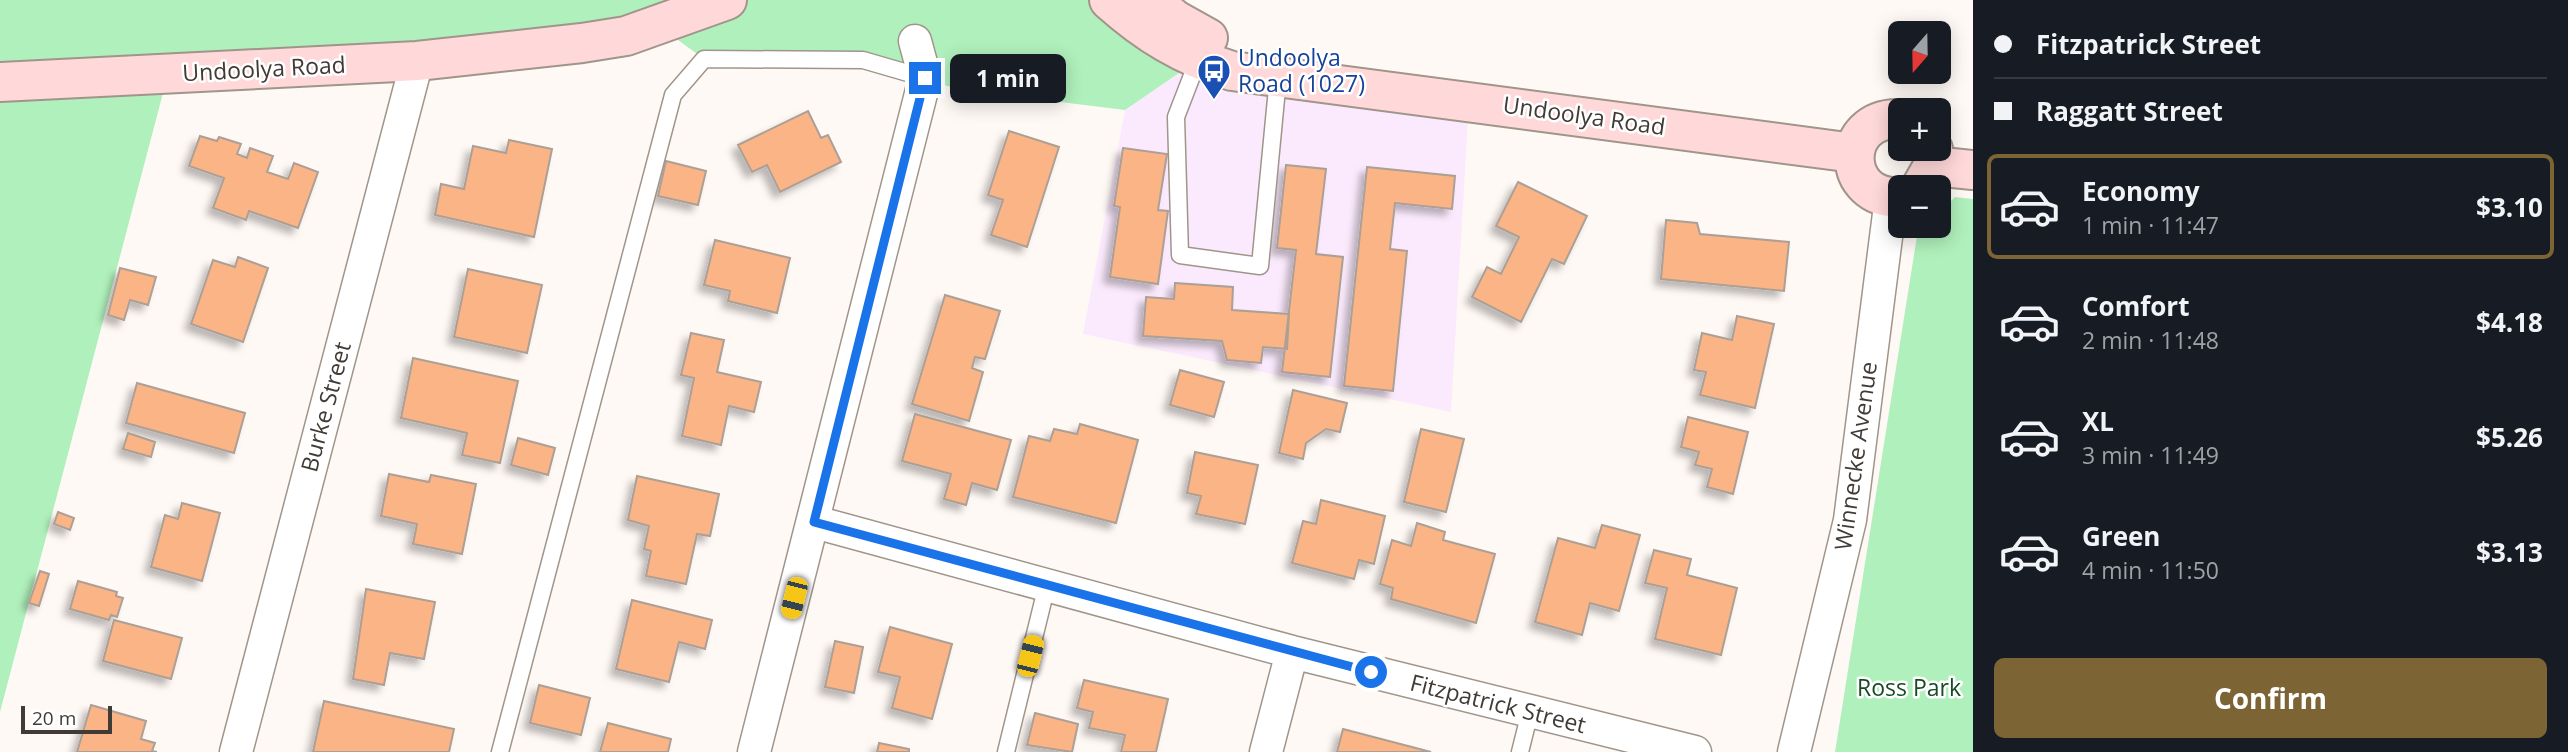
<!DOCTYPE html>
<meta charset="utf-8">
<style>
body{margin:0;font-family:"Open Sans",sans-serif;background:#242831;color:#f1f3f6;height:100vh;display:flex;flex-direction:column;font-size:26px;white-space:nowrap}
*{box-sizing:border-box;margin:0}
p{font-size:23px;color:#9ea1a6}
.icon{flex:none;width:38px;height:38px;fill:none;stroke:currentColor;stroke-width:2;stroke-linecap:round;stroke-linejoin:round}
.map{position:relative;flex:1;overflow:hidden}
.details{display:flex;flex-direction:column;background:#171b24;width:595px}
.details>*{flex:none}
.guide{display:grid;align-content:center;height:154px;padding:0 21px;background:#171b24}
.needle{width:46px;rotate:200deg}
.fabs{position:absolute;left:1888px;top:21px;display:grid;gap:14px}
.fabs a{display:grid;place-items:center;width:63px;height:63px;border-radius:10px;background:#171b24;box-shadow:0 4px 18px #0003;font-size:35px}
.scale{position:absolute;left:21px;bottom:18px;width:91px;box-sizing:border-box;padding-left:7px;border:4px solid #403b37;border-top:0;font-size:19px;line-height:24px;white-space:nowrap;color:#403b37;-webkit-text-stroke:5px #fff;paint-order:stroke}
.end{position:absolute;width:32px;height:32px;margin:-16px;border:9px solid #1a73e8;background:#fff;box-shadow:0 0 0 4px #fff}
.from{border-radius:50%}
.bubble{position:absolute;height:49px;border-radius:10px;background:#171b24;box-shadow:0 4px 18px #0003;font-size:23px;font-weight:700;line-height:49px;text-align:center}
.car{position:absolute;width:21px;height:42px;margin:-21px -10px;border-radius:9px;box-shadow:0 0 5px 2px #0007;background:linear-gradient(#f5c518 24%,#345 0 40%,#f5c518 0 76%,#345 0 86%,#f5c518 0)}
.guide b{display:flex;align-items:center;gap:24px;height:66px;font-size:26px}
.guide b+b{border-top:2px solid #363941}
.guide i{width:18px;height:18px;background:#f1f3f6}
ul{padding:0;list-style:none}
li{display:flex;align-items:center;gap:21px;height:105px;margin:0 14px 10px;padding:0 7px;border:4px solid transparent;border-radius:10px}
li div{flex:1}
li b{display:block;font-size:26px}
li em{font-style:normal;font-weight:700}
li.selected{border-color:#7c6434}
li>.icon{width:63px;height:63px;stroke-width:1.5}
.cta{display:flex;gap:14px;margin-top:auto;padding:14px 21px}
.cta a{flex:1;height:80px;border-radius:10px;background:#7c6434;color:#fff;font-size:28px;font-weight:700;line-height:80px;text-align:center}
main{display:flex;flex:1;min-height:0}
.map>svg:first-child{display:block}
.commercial{fill:#fbeafd}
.green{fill:#b0f0bc}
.building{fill:#fab485;stroke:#ac9f96;stroke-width:2;filter:url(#shadow)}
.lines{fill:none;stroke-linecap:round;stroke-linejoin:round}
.service-casing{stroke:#a0958a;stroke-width:19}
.minor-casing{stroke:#a0958a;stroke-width:35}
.secondary-casing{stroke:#a0958a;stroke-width:42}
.service{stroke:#fff;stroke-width:16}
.minor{stroke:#fff;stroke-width:32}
.secondary{stroke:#ffd8d9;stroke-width:38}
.route{stroke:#1a73e8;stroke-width:9}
.labels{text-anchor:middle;stroke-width:5;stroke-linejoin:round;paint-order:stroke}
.transit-label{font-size:23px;fill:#164399;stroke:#fff;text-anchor:start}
.street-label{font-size:23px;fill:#403b37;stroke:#fff}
.park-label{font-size:23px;fill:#194a26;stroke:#fff}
</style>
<main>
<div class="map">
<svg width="1973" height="752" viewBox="0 0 1973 752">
<defs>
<filter id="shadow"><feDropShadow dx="-6" dy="6" stdDeviation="3.5" flood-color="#0004"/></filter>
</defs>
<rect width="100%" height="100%" fill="#fff9f5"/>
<!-- commercial -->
<path class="commercial" d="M1198 60 1469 100 1451 412 1083 334 1125 110Z"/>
<!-- green -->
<path class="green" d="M0 0H675L527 49 168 74 0 712Z
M744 0H1109L1198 60 1125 110 957 89 863 60 704 59 667 32Z
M1955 197 1973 199V752H1835L1917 236 1927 226H1939V213Z"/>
<!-- building -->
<path class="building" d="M808 111 821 138 828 135 841 162 780 192 767 165 752 172 738 145Z
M1009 131 1059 147 1027 247 991 235 1003 200 988 195Z
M200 136 217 141 219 137 241 144 237 154 247 158 250 148 273 156 267 172 288 179 294 163 318 172 298 228 249 211 246 220 213 208 224 178 189 166Z
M509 140 552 149 534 237 435 215 441 184 464 189 473 146 506 153Z
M1123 148 1167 154 1158 210 1168 211 1158 284 1110 277 1120 207 1114 206Z
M666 161 706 171 698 205 658 196Z
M1286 165 1326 169 1316 254 1343 257 1330 377 1282 372 1296 250 1277 248Z
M1367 167 1455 176 1452 209 1395 203 1390 249 1407 251 1393 391 1344 386Z
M1518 182 1587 216 1564 264 1552 259 1521 322 1472 297 1487 267 1501 274 1519 237 1496 226Z
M1666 220 1697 223 1700 234 1789 242 1784 291 1661 279Z
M715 240 790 258 777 313 728 301 730 291 704 285Z
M238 257 268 268 243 342 191 324 213 260 235 267Z
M120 268 156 277 148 305 130 300 124 320 108 315Z
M468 269 542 285 527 353 454 337Z
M1175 283 1233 287 1232 310 1289 314 1287 349 1263 347 1261 363 1227 360 1222 341 1143 336 1146 297 1174 299Z
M945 295 1000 311 985 359 975 357 972 368 983 372 969 421 912 404Z
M1737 316 1774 324 1755 408 1700 395 1706 372 1694 370 1702 333 1732 340Z
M691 333 724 340 717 372 761 382 754 412 729 406 721 445 682 436 694 378 681 375Z
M413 358 518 381 500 463 462 455 467 433 401 418Z
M1180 370 1224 382 1214 417 1170 405Z
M137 383 245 413 234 453 126 423Z
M1293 390 1347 403 1340 432 1326 429 1306 443 1303 459 1279 453Z
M915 414 1011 440 997 490 972 483 966 505 944 499 951 474 902 461Z
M1688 417 1748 432 1733 494 1707 487 1712 469 1695 465 1699 452 1681 447Z
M1080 424 1138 440 1116 523 1013 497 1029 436 1050 441 1054 429 1077 434Z
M1421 429 1464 439 1446 512 1404 502Z
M128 433 155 442 151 457 123 449Z
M518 438 555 448 548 475 511 465Z
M1195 452 1258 465 1245 524 1196 514 1201 496 1187 493Z
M389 474 429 482 431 475 476 484 462 554 413 544 417 524 381 516Z
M637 476 719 494 710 536 697 534 686 584 646 576 651 551 644 549 649 526 628 520Z
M1321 500 1385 516 1374 564 1359 560 1354 579 1292 563 1303 521 1316 524Z
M182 503 220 513 202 581 151 567 165 515 178 519Z
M58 512 74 518 70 530 54 524Z
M1417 523 1445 532 1443 540 1495 554 1476 623 1391 599 1393 588 1380 584 1392 540 1411 546Z
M1602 525 1640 535 1619 611 1590 603 1582 635 1535 622 1558 538 1595 548Z
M1654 550 1691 559 1687 575 1737 588 1721 655 1655 639 1667 588 1645 583Z
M40 571 49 574 39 606 29 603Z
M78 581 117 592 116 596 123 598 117 617 111 615 109 620 70 609Z
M366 589 435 602 424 659 390 653 384 685 353 679Z
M632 600 712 620 705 649 679 642 669 682 616 669Z
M114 620 182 638 171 679 103 661Z
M890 627 952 644 932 719 892 708 900 677 878 672Z
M835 641 863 647 854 693 825 687Z
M1084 680 1168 699 1156 752H1121L1125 735 1089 728 1093 712 1077 708Z
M539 685 590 698 581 735 530 723Z
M324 701 454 729 449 752H313Z
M91 705 146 721 141 739 155 743 152 751 157 752H77Z
M1035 713 1078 724 1072 752 1027 745Z
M608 723 671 739 668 752H600Z
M1343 729 1431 752H1337Z
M879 743 909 749V752H877Z"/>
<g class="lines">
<defs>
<path id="service" d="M1198 60 1176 117 1180 255 1260 266 1278 78
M500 752 673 95 704 59 863 60 925 78
M1006 752 1047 585
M1520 752 1530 712"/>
<path id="minor" d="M815 522 1292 652 1695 752
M236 752 417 61
M754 752 925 78 915 41
M1266 752 1292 652
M1794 752 1850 520 1891 198"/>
<path id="secondary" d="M1109 0C1147 34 1183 56 1232 71L1854 153
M1152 0 1174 19 1208 38
M0 82 417 61 582 43 626 36 727 0
M1900 119C1838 117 1841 201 1900 197
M1933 166 1973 170
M1921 187 1933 166V149"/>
</defs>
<!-- service casing -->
<use href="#service" class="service-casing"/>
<!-- minor casing -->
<use href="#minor" class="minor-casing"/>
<!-- secondary casing -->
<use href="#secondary" class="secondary-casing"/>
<!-- service -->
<use href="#service" class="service"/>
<!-- minor -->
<use href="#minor" class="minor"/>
<!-- secondary -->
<use href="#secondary" class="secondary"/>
</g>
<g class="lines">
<!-- route -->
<path class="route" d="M925 78 814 522 1371 672"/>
</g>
<!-- icons -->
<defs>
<symbol id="bus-pin" viewBox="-11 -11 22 30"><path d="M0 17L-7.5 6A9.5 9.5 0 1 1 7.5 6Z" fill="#1a4fb4" stroke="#fff"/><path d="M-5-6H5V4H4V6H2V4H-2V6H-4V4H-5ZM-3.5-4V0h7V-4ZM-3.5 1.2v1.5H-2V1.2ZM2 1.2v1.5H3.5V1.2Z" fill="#fff"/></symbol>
</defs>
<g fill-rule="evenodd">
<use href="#bus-pin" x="1195" y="52" width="38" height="52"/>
</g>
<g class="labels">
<!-- transit labels -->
<g class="transit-label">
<text x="1238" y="66">Undoolya<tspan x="1238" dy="26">Road (1027)</tspan></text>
</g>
<!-- street labels -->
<g class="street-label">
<text transform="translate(264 69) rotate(-3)" y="8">Undoolya Road</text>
<text transform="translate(1584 116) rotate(8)" y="8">Undoolya Road</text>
<text transform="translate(326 407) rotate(-75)" y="8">Burke Street</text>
<text transform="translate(1856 456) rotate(-82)" y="8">Winnecke Avenue</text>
<text transform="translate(1498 704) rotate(14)" y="8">Fitzpatrick Street</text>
</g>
<!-- park labels -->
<g class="park-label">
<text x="1909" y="696">Ross Park</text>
</g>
</g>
</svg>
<div class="fabs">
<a><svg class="needle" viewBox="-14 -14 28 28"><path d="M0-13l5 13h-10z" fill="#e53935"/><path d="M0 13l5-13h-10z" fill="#9ea1a6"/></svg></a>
<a>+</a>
<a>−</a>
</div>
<div class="scale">20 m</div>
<i class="end from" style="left:1371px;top:672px"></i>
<i class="end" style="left:925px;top:78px"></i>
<div class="bubble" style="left:950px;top:54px;width:116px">1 min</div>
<i class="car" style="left:794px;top:598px;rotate:194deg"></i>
<i class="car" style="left:1030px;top:656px;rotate:14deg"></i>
</div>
<section class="details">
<div class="guide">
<b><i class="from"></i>Fitzpatrick Street</b>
<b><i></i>Raggatt Street</b>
</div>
<ul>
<li class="selected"><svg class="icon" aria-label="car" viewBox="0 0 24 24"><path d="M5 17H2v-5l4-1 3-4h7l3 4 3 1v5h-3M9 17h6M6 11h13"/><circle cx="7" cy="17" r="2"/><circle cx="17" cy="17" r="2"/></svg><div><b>Economy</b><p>1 min · 11:47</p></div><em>$3.10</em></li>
<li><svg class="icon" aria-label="car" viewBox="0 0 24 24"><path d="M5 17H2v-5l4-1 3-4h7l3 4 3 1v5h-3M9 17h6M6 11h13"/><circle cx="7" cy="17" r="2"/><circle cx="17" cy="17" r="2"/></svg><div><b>Comfort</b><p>2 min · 11:48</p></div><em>$4.18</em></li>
<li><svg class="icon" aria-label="car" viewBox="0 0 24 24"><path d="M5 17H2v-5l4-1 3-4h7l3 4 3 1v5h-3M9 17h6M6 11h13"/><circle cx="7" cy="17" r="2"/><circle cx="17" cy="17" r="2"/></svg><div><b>XL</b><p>3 min · 11:49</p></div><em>$5.26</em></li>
<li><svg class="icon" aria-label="car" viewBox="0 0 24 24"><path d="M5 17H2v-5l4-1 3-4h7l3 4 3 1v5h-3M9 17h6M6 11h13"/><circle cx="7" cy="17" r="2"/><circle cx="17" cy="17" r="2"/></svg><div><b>Green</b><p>4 min · 11:50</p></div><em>$3.13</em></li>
</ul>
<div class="cta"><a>Confirm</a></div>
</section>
</main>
